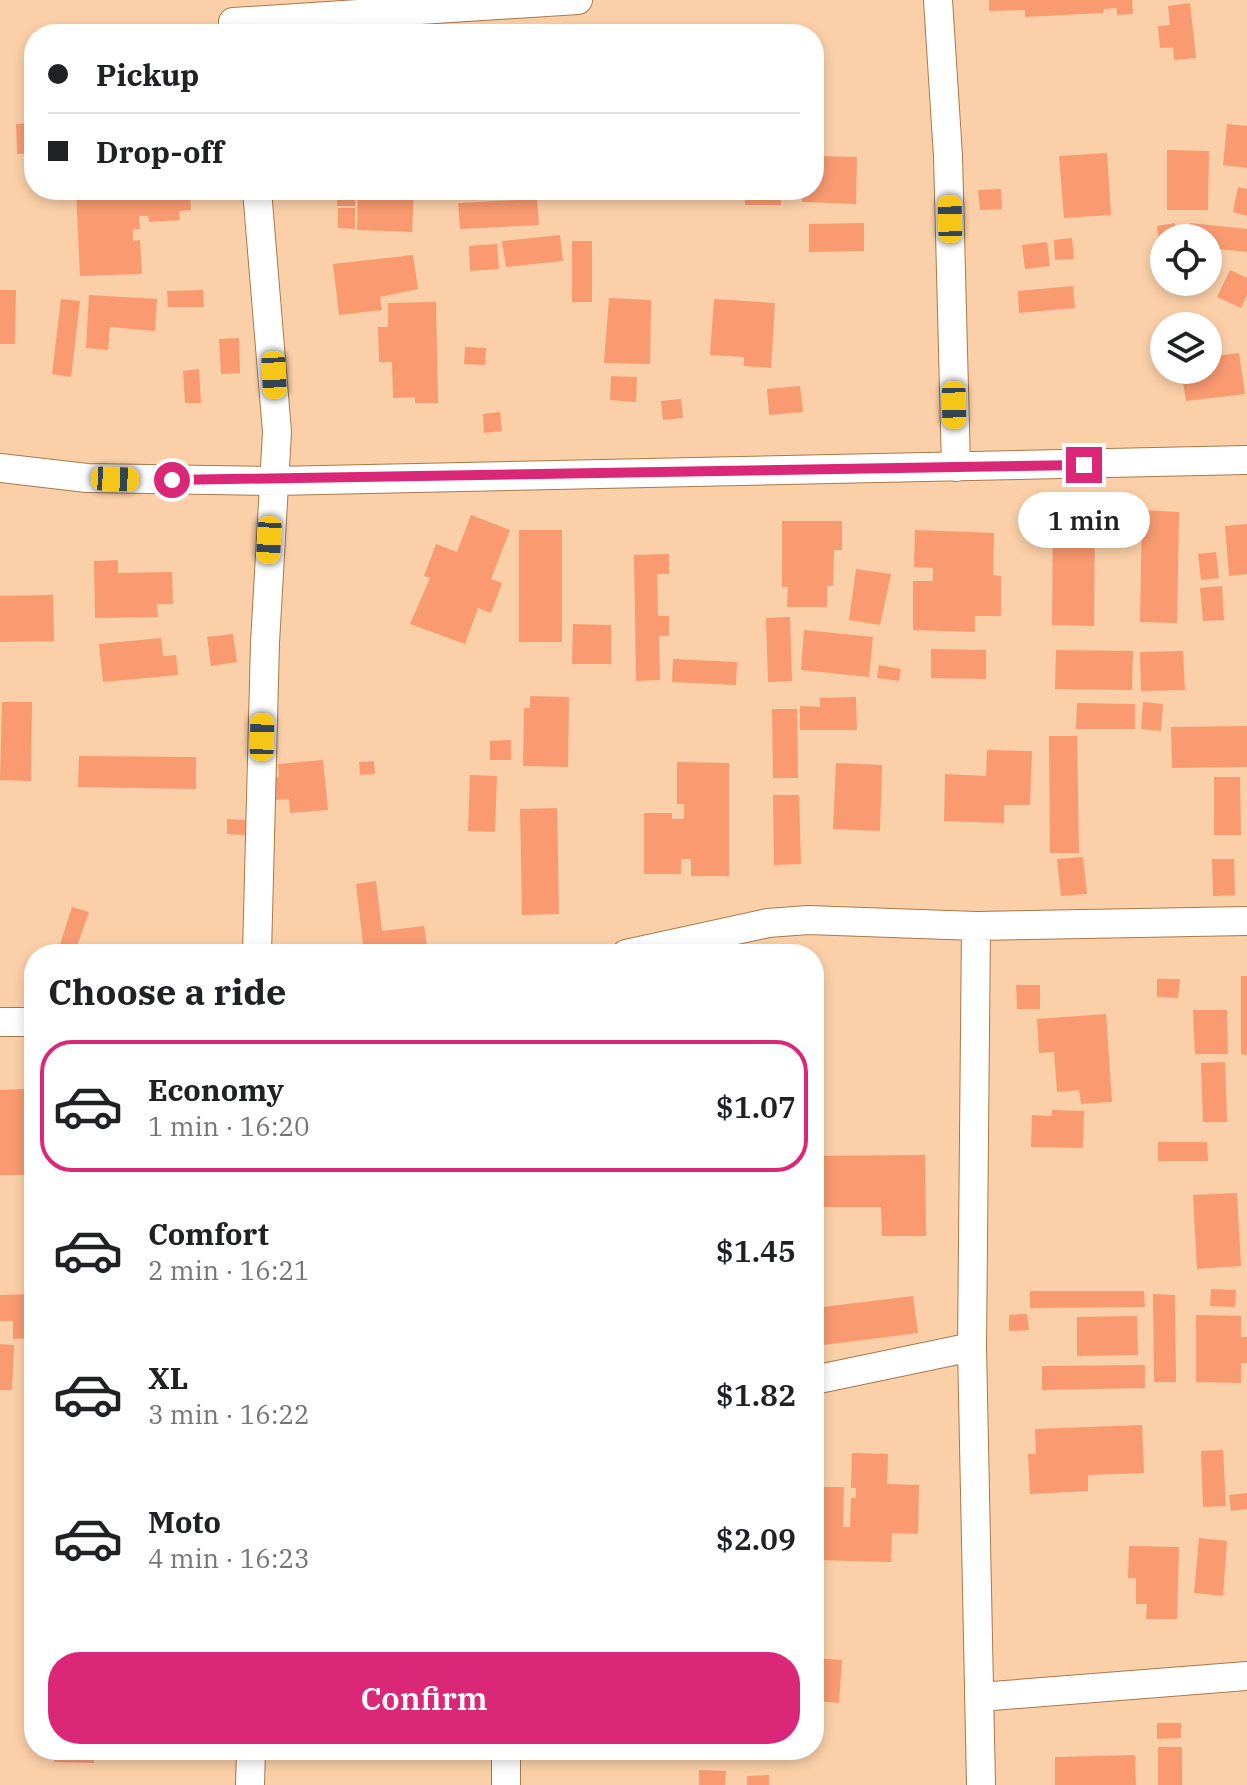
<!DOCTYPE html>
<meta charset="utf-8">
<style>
body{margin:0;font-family:"IBM Plex Serif",serif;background:#f6f6f6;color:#202124;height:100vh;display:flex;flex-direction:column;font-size:30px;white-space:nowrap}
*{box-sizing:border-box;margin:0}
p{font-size:26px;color:#757577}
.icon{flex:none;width:44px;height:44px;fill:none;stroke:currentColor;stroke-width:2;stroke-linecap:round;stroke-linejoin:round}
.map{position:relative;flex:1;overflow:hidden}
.drawer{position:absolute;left:24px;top:944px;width:800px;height:816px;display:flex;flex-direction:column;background:#fff;border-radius:32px;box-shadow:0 4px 12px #0003}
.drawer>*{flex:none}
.hud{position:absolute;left:24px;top:24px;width:800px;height:176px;border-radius:32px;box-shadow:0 4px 12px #0003;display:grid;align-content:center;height:176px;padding:0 24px;background:#fff}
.buttons{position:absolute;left:1150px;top:224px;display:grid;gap:16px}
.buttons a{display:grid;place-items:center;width:72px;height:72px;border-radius:50%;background:#fff;box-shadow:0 4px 12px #0003;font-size:40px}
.end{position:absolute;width:36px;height:36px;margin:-18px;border:10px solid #db2777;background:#fff;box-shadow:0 0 0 4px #fff}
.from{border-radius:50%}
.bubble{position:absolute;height:56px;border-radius:28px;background:#fff;box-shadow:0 4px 12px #0003;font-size:26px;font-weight:600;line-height:56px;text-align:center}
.car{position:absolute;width:24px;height:48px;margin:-24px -12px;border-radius:10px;box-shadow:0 0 6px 2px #0007;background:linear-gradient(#f5c518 24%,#345 0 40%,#f5c518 0 76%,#345 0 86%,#f5c518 0)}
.hud b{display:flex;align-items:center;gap:28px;height:76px;font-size:30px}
.hud b+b{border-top:2px solid #e0e0e0}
.hud i{width:20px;height:20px;background:#202124}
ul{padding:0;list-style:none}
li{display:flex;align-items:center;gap:24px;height:132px;margin:0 16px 12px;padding:0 8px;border:4px solid transparent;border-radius:32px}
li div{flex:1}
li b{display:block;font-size:30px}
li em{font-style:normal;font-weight:600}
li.active{border-color:#db2777}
li>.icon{width:72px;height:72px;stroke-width:1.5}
h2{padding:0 24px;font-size:36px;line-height:96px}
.button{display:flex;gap:16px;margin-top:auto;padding:16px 24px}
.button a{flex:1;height:92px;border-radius:32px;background:#db2777;color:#fff;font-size:32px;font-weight:600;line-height:92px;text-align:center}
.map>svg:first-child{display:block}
.building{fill:#f99a71}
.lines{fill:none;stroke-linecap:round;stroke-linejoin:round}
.minor-casing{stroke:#aa7848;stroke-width:30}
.minor{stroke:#fff;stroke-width:28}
.route{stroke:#db2777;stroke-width:10}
</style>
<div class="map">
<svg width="1247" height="1785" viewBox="0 0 1247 1785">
<rect width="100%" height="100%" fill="#fbd0a8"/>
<!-- building -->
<path class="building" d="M989 0H1132L1133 14 1117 15V8L1104 9 1103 13 1025 17V10L989 11Z
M1190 3 1196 58 1174 60 1173 47 1160 48 1158 26 1170 25 1168 6Z
M34 123V153L17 154 16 124Z
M1227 124 1247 126V168L1223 165Z
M1167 150 1209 151 1208 210H1167Z
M1107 153 1111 215 1064 218 1059 156Z
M814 156 857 157 856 204 802 202 803 190H814Z
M1238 187 1247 189V216L1233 212Z
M1001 189 1002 209 980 210 978 190Z
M76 190H190L191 210 179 211 180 220 149 222 148 216H139L140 229H133V241L140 240 142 274 80 276Z
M337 190H355V206H337Z
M358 190H414L412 232 357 230Z
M744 190H780L781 205H745Z
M537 199 539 225 460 229 458 203Z
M338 208H355V229L338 228Z
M864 223V251L809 252V224Z
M1175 223 1177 238H1164L1159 242 1157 226Z
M1190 223 1247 229V252L1208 248V238H1189Z
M560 235 563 261 506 267 502 241Z
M1072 238 1074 259 1055 260 1054 240Z
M572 241H592V302H572Z
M1047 242 1050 266 1025 269 1022 245Z
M497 244 499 269 470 271 469 246Z
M413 255 418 289 380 297 382 310 339 315 333 264Z
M1230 270 1247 278V295L1241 308 1217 297Z
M1073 286 1075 308 1019 313 1018 291Z
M0 290H16L15 344H0Z
M203 290 204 307H168L167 291Z
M89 295 157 299 155 331 110 327 108 350 86 348Z
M609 298 651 300 650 364 604 363Z
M61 299 80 301 71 377 52 374Z
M714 299 775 303 771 368 744 366V357L710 355Z
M436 302 438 403H415V397L393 398 392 362H379L378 327H388V303Z
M239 338 240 373 221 374 219 339Z
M465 347 486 348 485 365 464 364Z
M1239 353 1245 394 1186 401 1181 370H1208V357Z
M199 369 201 403H185L183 371Z
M611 376 637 377 636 402 610 400Z
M800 386 803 412 769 415 767 389Z
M681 399 683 418 663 420 661 401Z
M500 412 502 431 484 433 483 414Z
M1053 509H1095L1094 626 1052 625Z
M1142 510 1179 512 1177 623 1140 622Z
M471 515 510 530 491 579 502 583 491 613 478 608 465 644 410 624 430 578 424 576 436 544 457 552Z
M782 521H842V550H834L833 586H827V607H787L788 587H782Z
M1247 524V574L1229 576 1225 526Z
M519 530H562V642H519Z
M915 530 994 533 993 575 1001 576V616H975V632L913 630V581H933V568L914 567Z
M1216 552 1219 578 1201 580 1198 554Z
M669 554V574H657L658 616H669V636H659L660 680 636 681 634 555Z
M118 560V573L172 572 173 604H157L158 617 95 618 94 561Z
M856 569 891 574 880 625 849 620Z
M1222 586 1224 620 1203 621 1200 588Z
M53 595 54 641 0 642V596Z
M790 617 792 681 768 682 766 618Z
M573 624 611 625V664H572Z
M804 630 873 637 869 677 801 670Z
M233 634 237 662 211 666 207 637Z
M161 638 163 656 176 655 178 675 103 682 99 644Z
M931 649 986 650V679L931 678Z
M1056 650 1133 651 1132 690 1055 689Z
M1183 651 1185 690 1141 691 1140 652Z
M673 659 737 662 736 685 672 682Z
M879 665 901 669 899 681 877 678Z
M530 696 569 697 568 767 523 766 524 708H530Z
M856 697 857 730H800V706L820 707V698Z
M2 702H32L31 781 0 780Z
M1143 702 1163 704 1161 731 1141 729Z
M1077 703 1135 704V729H1076Z
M772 709H797L798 778H773Z
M1247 726V767L1172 768 1171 727Z
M1049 736H1077L1079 853H1050Z
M511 740V760H490V741Z
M987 750 1032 751 1030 805H1004V823L944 821 945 774 986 776Z
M79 756 196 757V789L78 787Z
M323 760 328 810 290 813 289 799 275 800 273 778 279 777 278 764Z
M374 761 375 774 360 775 359 762Z
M677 762 729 763V876H691V859H681V874H644V813H672V819H684V804H677Z
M836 763 882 765 880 831 833 829Z
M470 775 497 776 495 832 468 831Z
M1214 777H1240L1241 835H1214Z
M773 795H799L801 864 774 865Z
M557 808 559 914 522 915 520 809Z
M227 819 247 820 245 835 227 834Z
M1083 857 1087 894 1061 896 1057 859Z
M1212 859H1234L1235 895 1213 896Z
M376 881 382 931 424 926 427 946 364 952 356 884Z
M72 907 89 912 77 946 99 954H57Z
M1241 976H1247V1055L1241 1054Z
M1157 979H1180L1178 998 1157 997Z
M1016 985H1040V1009H1017Z
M1193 1010H1227L1228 1054H1195Z
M1106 1014 1112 1102 1081 1104 1079 1090 1057 1092 1054 1052 1039 1053 1037 1019Z
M1225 1062 1227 1122H1203L1201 1063Z
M25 1089 27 1175H0V1090Z
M1052 1110 1084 1111 1083 1148 1031 1147 1032 1115 1052 1116Z
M1158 1142H1207L1208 1161H1158Z
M925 1155 926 1236H882L881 1207H814V1156Z
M1237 1193 1241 1266 1197 1269 1193 1195Z
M1211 1289 1236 1290 1235 1307 1210 1306Z
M1030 1291H1144L1145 1307 1030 1308Z
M34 1294V1338L13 1339V1321H0V1295Z
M1153 1294 1175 1295 1176 1382H1154Z
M913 1296 918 1333 815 1346 814 1308Z
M1027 1314 1029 1330 1009 1331V1315Z
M1196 1315 1241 1316V1337H1247V1363H1241V1383L1196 1382Z
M1137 1316 1138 1355 1077 1356V1317Z
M0 1344 14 1345 12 1390H0Z
M1145 1365V1388L1042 1390V1366Z
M1142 1425 1144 1473 1088 1475V1491L1030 1494 1028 1454H1036L1035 1429Z
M1223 1450 1226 1506 1203 1507 1201 1451Z
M852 1453 888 1454 887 1484 919 1485 918 1534 892 1533 891 1562 814 1560V1487H844L843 1527H850L851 1498H856V1488H851Z
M1247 1493V1509L1231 1511 1229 1495Z
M1199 1538 1227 1541 1223 1596 1194 1593Z
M1129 1546 1179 1547 1177 1619H1146L1147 1604H1136V1578H1128Z
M814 1658 842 1660 839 1703 814 1701Z
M1157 1723H1181V1738L1157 1739Z
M1158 1747H1182V1785H1158Z
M54 1750H94V1763L54 1762Z
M1135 1755 1136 1785H1055V1757Z
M699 1770 726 1771 725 1785H699Z
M769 1775V1785H747V1776Z"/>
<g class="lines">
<defs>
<path id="minor" d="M938 0 948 156 956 467
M233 22 578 0
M257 190 277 432 265 643 257 954
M0 468 87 478 275 481 1247 460
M976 926 972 1347 981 1785
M626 954 768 923 808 920 976 926 1247 921
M0 1022H34
M814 1380 972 1347
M979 1697 1247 1676
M506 1750V1785
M250 1785 251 1750"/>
</defs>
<!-- minor casing -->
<use href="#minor" class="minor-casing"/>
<!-- minor -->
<use href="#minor" class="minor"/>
</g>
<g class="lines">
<!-- route -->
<path class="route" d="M172 480 1084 465"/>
</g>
</svg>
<div class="buttons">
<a><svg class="icon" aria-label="locate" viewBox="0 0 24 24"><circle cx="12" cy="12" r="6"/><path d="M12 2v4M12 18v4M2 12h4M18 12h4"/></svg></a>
<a><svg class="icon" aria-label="layers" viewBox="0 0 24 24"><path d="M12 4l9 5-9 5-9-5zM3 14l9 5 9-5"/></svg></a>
</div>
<i class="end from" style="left:172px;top:480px"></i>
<i class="end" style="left:1084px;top:465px"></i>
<div class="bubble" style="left:1018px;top:492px;width:132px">1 min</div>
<i class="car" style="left:950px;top:219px;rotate:359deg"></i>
<i class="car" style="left:274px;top:375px;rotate:177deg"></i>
<i class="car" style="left:954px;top:405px;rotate:179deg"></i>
<i class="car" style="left:115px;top:479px;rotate:92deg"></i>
<i class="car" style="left:269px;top:540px;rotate:183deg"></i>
<i class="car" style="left:262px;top:737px;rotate:1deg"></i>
<div class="hud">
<b><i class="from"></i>Pickup</b>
<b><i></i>Drop-off</b>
</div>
<section class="drawer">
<h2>Choose a ride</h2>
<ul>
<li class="active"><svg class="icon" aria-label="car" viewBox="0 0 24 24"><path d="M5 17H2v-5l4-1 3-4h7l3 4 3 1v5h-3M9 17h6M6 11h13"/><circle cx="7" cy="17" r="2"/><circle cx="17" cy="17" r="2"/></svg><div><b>Economy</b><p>1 min · 16:20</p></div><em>$1.07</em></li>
<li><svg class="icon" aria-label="car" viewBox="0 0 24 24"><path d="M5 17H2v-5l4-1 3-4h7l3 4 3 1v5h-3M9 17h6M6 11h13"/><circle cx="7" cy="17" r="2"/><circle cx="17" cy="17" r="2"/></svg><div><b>Comfort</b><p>2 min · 16:21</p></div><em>$1.45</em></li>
<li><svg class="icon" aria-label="car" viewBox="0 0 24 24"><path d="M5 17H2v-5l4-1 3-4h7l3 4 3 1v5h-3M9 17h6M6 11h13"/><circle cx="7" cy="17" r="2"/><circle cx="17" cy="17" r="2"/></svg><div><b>XL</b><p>3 min · 16:22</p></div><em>$1.82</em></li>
<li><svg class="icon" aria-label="car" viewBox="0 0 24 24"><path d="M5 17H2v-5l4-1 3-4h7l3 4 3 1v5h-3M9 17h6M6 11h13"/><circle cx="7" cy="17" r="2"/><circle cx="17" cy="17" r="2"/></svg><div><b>Moto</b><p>4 min · 16:23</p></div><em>$2.09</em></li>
</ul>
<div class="button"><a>Confirm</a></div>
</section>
</div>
